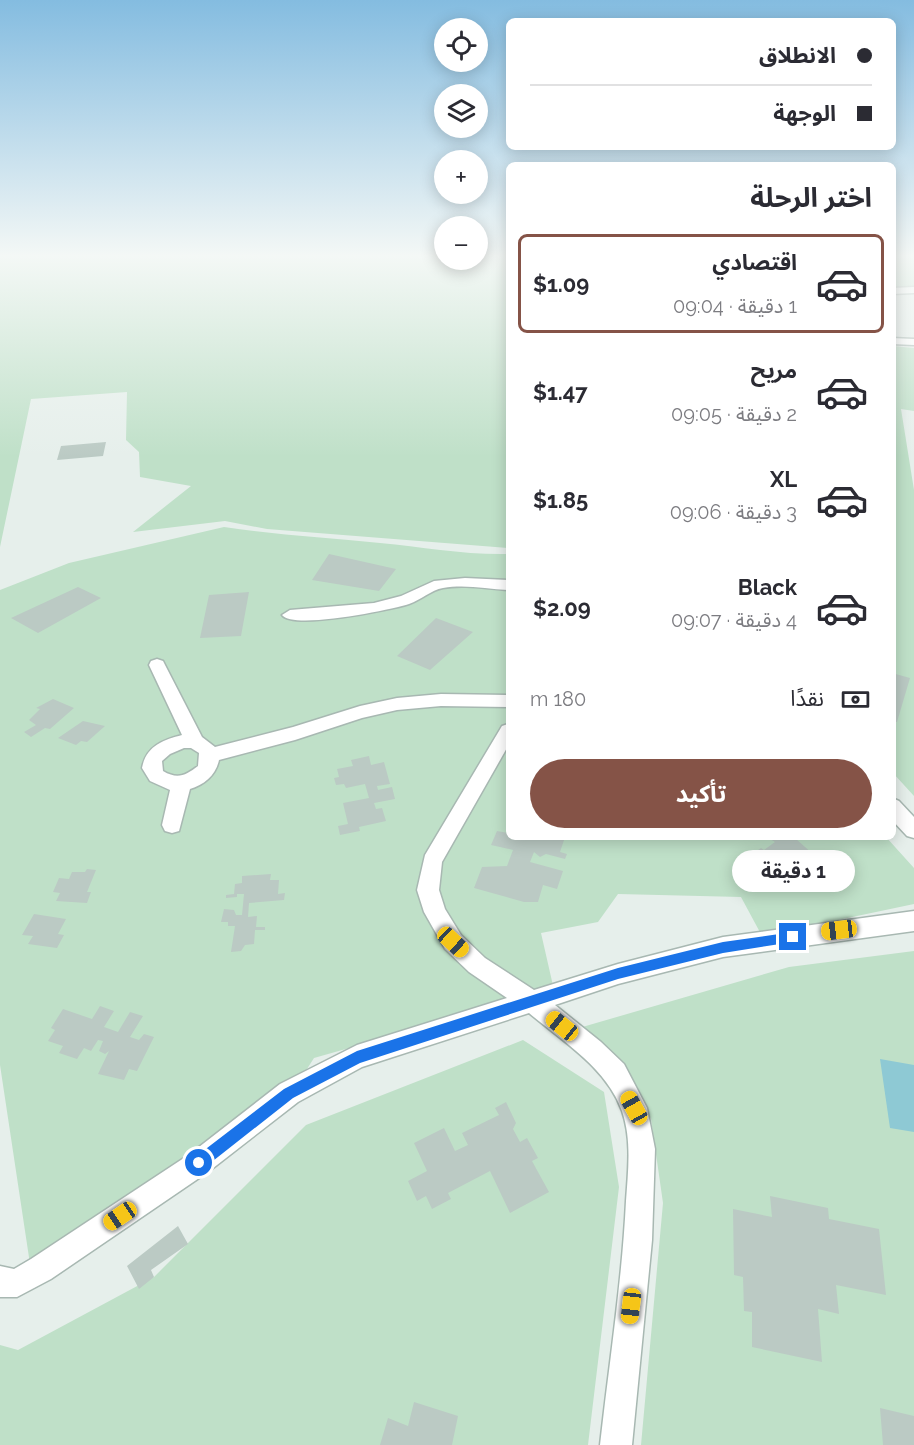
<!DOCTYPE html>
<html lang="ar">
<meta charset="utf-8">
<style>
body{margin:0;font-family:Raleway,"Noto Sans Arabic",sans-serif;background:#f2f2f3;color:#2b2b33;direction:rtl;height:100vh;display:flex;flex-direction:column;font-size:22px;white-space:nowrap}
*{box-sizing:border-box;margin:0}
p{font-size:20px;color:#7c7c81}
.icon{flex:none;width:33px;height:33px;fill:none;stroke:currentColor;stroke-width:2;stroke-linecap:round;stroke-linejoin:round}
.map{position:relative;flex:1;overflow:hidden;direction:ltr}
.side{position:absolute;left:506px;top:162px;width:390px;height:678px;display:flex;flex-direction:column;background:#fff;border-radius:9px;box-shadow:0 3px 15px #0003;direction:rtl}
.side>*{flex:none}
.banner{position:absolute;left:506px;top:18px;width:390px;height:132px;border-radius:9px;box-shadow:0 3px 15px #0003;direction:rtl;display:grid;align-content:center;height:132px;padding:0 24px;background:#fff}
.controls{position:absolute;left:434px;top:18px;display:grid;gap:12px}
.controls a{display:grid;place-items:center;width:54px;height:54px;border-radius:50%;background:#fff;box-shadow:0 3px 15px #0003;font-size:30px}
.end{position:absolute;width:27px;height:27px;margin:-14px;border:8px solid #1a73e8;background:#fff;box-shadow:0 0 0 3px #fff}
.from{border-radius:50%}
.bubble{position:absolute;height:42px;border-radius:21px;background:#fff;box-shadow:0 3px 15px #0003;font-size:20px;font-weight:700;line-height:42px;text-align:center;direction:rtl}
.car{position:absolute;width:18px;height:36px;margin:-18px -9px;border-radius:8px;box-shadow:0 0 4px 2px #0007;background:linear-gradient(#f5c518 24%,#345 0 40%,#f5c518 0 76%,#345 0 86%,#f5c518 0)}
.banner b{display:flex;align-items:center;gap:21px;height:57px;font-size:22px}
.banner b+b{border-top:2px solid #e1e1e2}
.banner i{width:15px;height:15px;background:#2b2b33}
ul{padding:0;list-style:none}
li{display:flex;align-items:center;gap:18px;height:99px;margin:0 12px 9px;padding:0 12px;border:3px solid transparent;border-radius:9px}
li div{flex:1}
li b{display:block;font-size:22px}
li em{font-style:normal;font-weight:700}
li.current{border-color:#855347}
li>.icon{width:54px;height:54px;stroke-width:1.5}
h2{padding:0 24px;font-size:27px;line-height:72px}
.pay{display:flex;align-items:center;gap:15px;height:66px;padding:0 24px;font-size:22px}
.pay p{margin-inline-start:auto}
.button{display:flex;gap:12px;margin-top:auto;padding:12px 24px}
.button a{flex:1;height:69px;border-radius:36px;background:#855347;color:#fff;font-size:24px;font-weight:700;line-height:69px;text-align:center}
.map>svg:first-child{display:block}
.green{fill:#bfe0c8}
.water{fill:#8ec9d4}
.building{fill:#bbcac4}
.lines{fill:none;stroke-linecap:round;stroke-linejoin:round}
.minor-casing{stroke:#a8b8b2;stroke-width:3}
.tertiary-casing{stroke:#a8b8b2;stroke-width:3}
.minor{fill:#fff;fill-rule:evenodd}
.tertiary{fill:#fff;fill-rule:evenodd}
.route{fill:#1a73e8}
</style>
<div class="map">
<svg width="914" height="1445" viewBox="0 0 914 1445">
<rect width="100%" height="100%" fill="#e6efeb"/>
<!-- green -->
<path class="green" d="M0 254H444V260H477V254H508V548L267 529 225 521 133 532 191 486 140 477 139 452 126 440 127 392 31 399 0 547Z
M893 254H914V286L893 287Z
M892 346 914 348V411L901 409 914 490V796L893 773Z
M224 527C276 535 328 538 380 543 423 547 465 555 508 554V837H886L914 868V904L762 936 741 897 618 894 598 922 541 933 554 990 314 1058 287 1100 30 1264 0 1065V590L69 563Z
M914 951V1445H641L663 1203 651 1119 622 1062 572 1030 789 967Z
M523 1040 604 1092 619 1187 588 1445H0V1345L18 1350 154 1277 306 1125Z"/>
<!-- water -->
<path class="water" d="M880 1059 914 1065V1132L890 1128Z"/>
<!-- building -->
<path class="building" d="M106 442 103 456 57 460 61 446Z
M329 554 396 569 379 591 312 580Z
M78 587 101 598 38 633 11 618Z
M249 592 241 636 200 638 209 595Z
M436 618 473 632 430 670 397 656Z
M892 673 910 678 897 722 892 721Z
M53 699 74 708 50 729 45 728 31 737 24 732 36 725 29 720 40 709 36 708Z
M83 721 105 726 87 742 81 741 76 745 58 738Z
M369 756 371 765 384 762 390 784 377 786 378 790 392 787 395 799 374 803 376 809 382 808 386 821 359 827 360 831 340 835 338 826 348 824 343 803 369 798 365 784 346 788 344 784 336 785 334 778 339 777 337 769 353 766 351 760Z
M497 831 508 833V837H565L560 852 567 854 565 859 546 854 540 857 534 852 530 862 563 871 557 889 543 885 538 902H524L474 888 482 867 507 866 513 850 491 845Z
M771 837H778L780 840 783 837H800L796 839 813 854 793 868 789 864 782 868 767 854 761 859 754 853 761 848 764 850 775 842 770 839Z
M87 869 96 870 87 892H91L87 903 56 901 60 893 53 892 59 878 69 879 72 872H85Z
M271 874 270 880H279L278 894 285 893 284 900 249 903 248 917 257 916 256 927H265V930H255L254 944 245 945 241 951 231 952 235 926H228V922H221L224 909 234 910 236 915H242L244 894H237V897L226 898V895L234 894 235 884 242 883V876Z
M34 914 66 919 58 934 64 935 57 948 28 944 33 936 22 935Z
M100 1006 114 1011 104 1027 118 1032 130 1012 143 1016 130 1037 139 1040 144 1034 154 1037 137 1071 129 1069 124 1080 98 1074 109 1051 105 1054 99 1051 103 1041 98 1040 91 1051 84 1048 77 1059 59 1053 63 1046 48 1041 55 1030 51 1028 63 1009 92 1019Z
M506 1102 516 1123 513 1129 520 1142 527 1138 538 1158 532 1161 549 1192 510 1213 490 1171 448 1193 451 1199 432 1209 426 1196 417 1201 408 1181 427 1171 414 1143 444 1128 455 1151 468 1145 462 1133 499 1115 495 1108Z
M770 1196 828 1208 829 1219 879 1229 886 1295 836 1285 839 1314 818 1309 822 1362 752 1347V1312L744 1311 743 1277 734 1275 733 1209 772 1217Z
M178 1226 188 1244 151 1270 154 1277 139 1289 127 1266Z
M414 1402 458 1416 452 1445H380L388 1418 408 1426Z
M880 1408 914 1416V1445H883Z"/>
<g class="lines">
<defs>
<path id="minor" d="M914 287V293L892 294V288Z
M892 338 914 339V345L892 344Z
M465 578 508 580V590C487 589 465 584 443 588 431 590 421 600 409 604 390 610 293 630 282 615L290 610 374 603 401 596 434 581Z
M157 659 163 661 165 665 202 737 215 747 293 727 360 706 397 698 441 694 508 695V707L441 706 397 710 362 718 295 740 219 760C216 775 204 785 190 789L179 831 172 833 165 831 162 825 170 790 150 781 142 768C146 746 163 740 182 735L149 665 151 661ZM184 748H191L199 753 198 766C186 775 178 780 163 771L162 761 170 754Z
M508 724V746L442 862 439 890 445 909 461 935 485 958 534 990 618 964 723 937 914 911V931L723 957 618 984 555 1005 601 1042 624 1064 647 1108 655 1149 652 1240 632 1445H600C609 1364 622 1283 626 1201 628 1171 632 1140 622 1111 607 1068 562 1041 529 1013L362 1067 298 1102 208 1172 51 1279 17 1297H0V1266L14 1269 31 1259 190 1154 280 1084 357 1045 507 998 469 972 445 949 424 912 417 890 425 855 502 726Z"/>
<path id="tertiary" d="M892 798 899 801 914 817V838L907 836 892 820Z"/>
</defs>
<!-- minor casing -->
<use href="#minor" class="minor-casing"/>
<!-- tertiary casing -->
<use href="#tertiary" class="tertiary-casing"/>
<!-- minor -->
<use href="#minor" class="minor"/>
<!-- tertiary -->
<use href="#tertiary" class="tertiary"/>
</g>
<!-- sky -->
<linearGradient id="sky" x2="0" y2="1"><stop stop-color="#84bce0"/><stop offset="0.56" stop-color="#f4f8f6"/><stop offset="1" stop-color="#f4f8f6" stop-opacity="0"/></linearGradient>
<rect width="914" height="457" fill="url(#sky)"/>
<!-- route -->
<path class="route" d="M793 932 799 937 793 942 723 953 618 979 360 1063 293 1098 204 1168 199 1170 194 1168 192 1163 194 1158 284 1089 357 1051 618 968 723 942Z"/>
</svg>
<div class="controls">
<a><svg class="icon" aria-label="locate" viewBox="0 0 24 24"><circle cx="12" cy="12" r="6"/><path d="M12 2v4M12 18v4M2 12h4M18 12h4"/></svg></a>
<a><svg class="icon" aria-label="layers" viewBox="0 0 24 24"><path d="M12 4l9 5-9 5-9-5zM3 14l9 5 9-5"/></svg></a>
<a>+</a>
<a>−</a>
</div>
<i class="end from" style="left:199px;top:1163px"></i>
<i class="end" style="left:793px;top:937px"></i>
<div class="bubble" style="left:732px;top:850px;width:123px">1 دقيقة</div>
<i class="car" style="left:839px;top:930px;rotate:263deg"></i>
<i class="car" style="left:453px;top:942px;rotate:133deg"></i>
<i class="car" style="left:562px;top:1026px;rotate:309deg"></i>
<i class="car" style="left:634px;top:1108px;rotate:331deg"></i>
<i class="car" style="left:120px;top:1216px;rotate:236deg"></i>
<i class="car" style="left:631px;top:1306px;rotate:187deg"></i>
<div class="banner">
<b><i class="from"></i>الانطلاق</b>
<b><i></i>الوجهة</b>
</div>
<section class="side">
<h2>اختر الرحلة</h2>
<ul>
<li class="current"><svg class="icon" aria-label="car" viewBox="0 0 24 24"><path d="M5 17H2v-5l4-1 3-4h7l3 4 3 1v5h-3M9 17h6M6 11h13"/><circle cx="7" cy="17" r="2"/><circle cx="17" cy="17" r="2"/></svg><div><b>اقتصادي</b><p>1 دقيقة · 09:04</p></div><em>$1.09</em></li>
<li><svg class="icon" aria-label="car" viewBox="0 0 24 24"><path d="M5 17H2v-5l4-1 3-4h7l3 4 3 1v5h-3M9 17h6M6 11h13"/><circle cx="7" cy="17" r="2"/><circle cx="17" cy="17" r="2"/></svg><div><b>مريح</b><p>2 دقيقة · 09:05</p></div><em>$1.47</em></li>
<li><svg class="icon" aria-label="car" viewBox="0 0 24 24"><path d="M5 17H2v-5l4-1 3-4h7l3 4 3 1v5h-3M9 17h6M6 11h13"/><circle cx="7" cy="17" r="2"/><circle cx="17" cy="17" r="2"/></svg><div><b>XL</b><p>3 دقيقة · 09:06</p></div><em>$1.85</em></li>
<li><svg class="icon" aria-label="car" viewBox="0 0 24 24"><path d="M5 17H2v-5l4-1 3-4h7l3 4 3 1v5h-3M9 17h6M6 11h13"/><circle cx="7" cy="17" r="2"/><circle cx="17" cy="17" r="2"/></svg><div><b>Black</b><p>4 دقيقة · 09:07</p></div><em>$2.09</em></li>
</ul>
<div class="pay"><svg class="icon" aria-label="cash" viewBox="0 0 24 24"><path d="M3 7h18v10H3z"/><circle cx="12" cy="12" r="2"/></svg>نقدًا<p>180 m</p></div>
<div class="button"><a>تأكيد</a></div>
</section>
</div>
